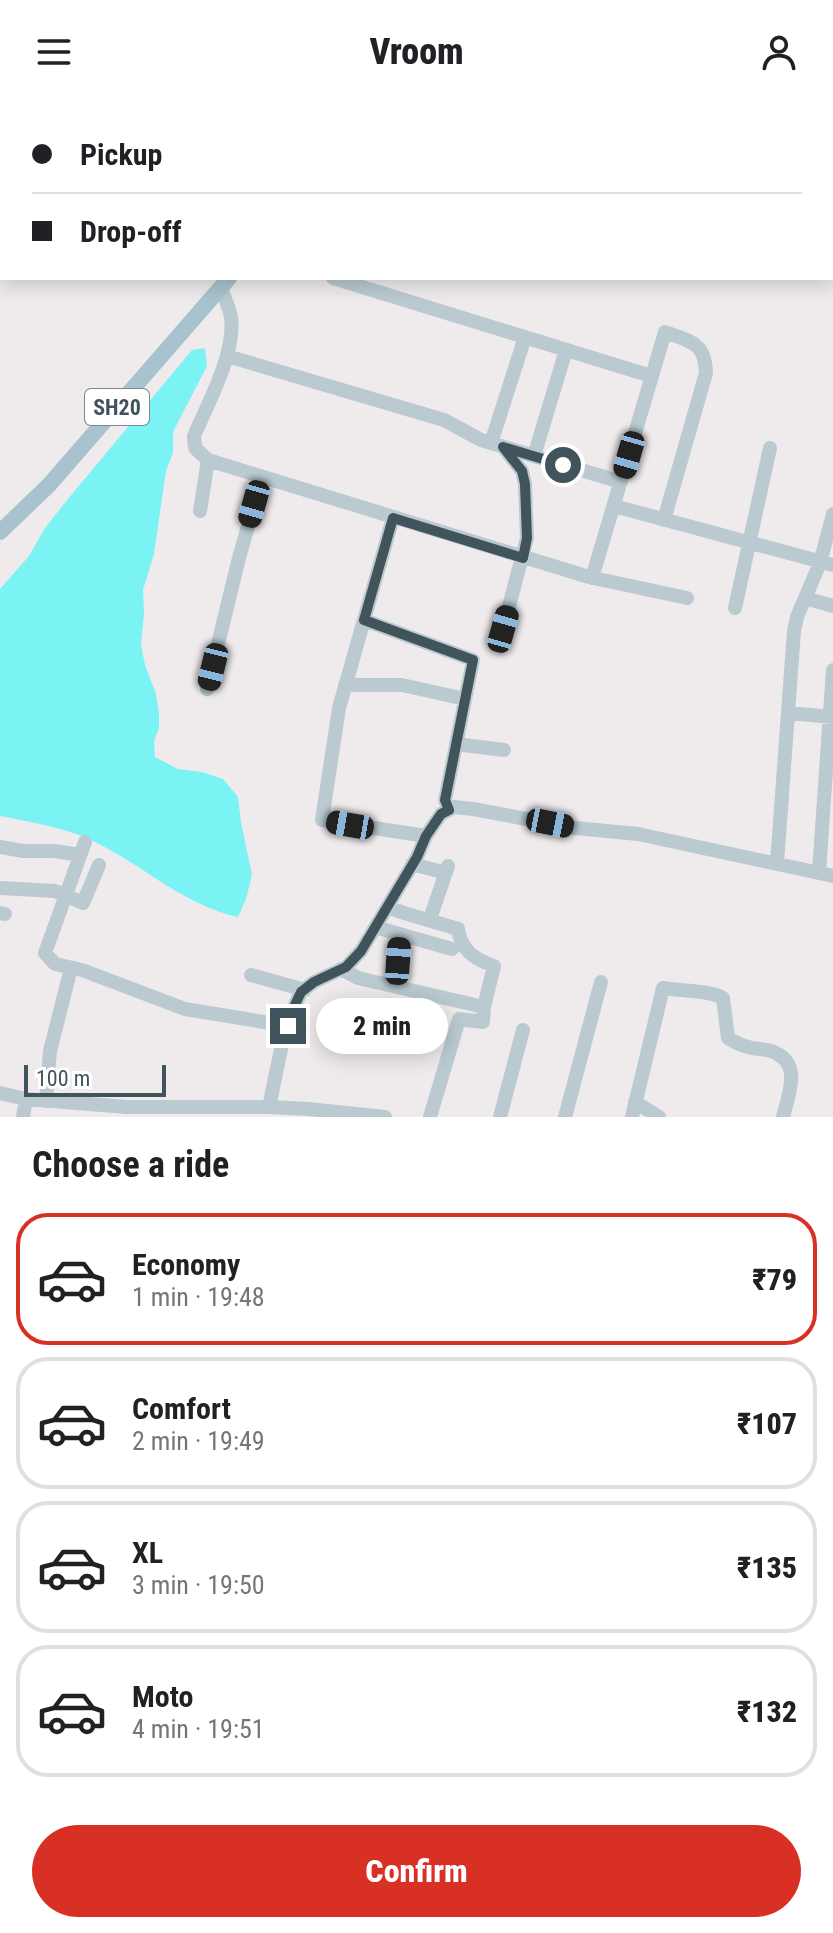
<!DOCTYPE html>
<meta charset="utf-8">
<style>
body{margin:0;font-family:"Roboto Condensed",sans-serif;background:#f2f2f2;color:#202124;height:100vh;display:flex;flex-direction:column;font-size:30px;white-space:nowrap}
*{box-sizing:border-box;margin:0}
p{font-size:26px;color:#757577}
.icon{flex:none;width:44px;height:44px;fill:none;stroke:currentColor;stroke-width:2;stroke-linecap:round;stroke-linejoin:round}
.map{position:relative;height:1013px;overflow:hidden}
.sheet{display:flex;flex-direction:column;background:#fff;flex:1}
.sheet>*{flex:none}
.banner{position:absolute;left:0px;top:0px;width:834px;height:176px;box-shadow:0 4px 20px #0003;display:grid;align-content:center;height:176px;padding:0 32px;background:#fff}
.scale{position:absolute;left:24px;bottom:20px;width:142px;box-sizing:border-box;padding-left:8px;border:4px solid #42545b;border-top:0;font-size:22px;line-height:28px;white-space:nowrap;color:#42545b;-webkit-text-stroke:6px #fff;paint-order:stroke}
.end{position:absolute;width:36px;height:36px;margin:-18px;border:10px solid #42545b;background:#fff;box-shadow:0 0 0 4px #fff}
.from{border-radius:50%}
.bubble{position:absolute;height:56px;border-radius:28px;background:#fff;box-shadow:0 4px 20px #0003;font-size:26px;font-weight:800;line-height:56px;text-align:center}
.car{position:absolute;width:24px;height:48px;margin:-24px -12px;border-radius:10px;box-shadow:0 0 6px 2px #0007;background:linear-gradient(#222 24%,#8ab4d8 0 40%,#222 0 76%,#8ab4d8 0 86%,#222 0)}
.banner b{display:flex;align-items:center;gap:28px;height:76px;font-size:30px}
.banner b+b{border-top:2px solid #e0e0e0}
.banner i{width:20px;height:20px;background:#202124}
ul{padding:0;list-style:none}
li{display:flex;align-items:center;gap:24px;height:132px;margin:0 16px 12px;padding:0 16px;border:4px solid #e0e0e0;border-radius:32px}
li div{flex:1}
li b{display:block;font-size:30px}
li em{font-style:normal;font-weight:800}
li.selected{border-color:#d93025}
li>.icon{width:72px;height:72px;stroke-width:1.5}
h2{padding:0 32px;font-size:36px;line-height:96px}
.cta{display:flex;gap:16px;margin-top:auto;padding:16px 32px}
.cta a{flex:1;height:92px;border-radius:48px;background:#d93025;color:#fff;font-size:32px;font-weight:800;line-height:92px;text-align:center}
header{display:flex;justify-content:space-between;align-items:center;height:104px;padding:0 32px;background:#fff;font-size:36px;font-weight:800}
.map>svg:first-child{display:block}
.water{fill:#7bf3f5}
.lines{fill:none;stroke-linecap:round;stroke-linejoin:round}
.minor{stroke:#bacad0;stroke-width:14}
.major{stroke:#a8c3cf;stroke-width:16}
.route{stroke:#42545b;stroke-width:10}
.labels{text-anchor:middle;stroke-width:6;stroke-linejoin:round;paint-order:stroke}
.shield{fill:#fff;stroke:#7b878c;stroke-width:2}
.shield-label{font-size:22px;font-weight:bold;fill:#42545b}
</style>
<header><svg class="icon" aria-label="menu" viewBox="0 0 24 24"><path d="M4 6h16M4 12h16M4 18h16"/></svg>Vroom<svg class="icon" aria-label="person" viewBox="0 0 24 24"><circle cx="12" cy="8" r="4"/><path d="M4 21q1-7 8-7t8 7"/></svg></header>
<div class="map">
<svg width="833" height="1013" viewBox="0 0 833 1013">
<rect width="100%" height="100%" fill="#efebec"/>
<!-- water -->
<path class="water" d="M205 244 207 262 173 328V349L166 367 154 450 143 486 144 509 141 541 145 561 156 590 159 609V624L154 637 155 653 178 665 202 668 223 675 238 693 241 718 252 771 246 795 238 813C187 802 147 765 101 741 70 724 34 719 0 712V485L29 452 45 424 68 395 192 246Z"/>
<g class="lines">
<!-- minor -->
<path class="minor" d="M266 0 271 2
M742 0 750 2
M680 2 681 0
M797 2 798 0
M832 24 833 25
M333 174 651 272
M221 184C224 193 229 203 231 213 236 249 208 299 194 332L195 344 208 356 589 473 687 494
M227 252 444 316 481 336 621 378
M491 339 525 233
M503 343 522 367 525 380 527 434 503 525
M534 352 566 246
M614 402 833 461
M200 407 208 356
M393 414 339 604 322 716 426 732
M592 474 665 228C691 238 705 238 706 269L664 416
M805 494 833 502
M735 504 770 344
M364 516 473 556 445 696 449 706
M345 581H402L465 595
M207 585 239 454 262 373
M788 609 833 613
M456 640 504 646
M85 738 45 849 55 860 82 866 185 905 288 922
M0 743 23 747H54L80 751
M777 759 794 527 797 513 820 459 833 410
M412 760 446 769
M819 768 833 566
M0 784 55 787 83 799 99 761
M387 803C410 812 434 817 458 825 461 846 474 855 494 862L484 903 483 918 459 915 430 1013
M0 809 5 810
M430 815 448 762
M375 823 452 845
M341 865 358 874 484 903
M251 871 305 886
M396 883 400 830
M0 989 26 995 127 1003H269L308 1005 385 1013
M46 997 50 947 71 864
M635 998 659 1013
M269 1003 281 945 295 901 301 888 314 878 346 863 361 847 417 753 426 732 441 710 454 703 473 705 575 724 638 730 833 772
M23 1013 26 995
M500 1013 523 926
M565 1013 601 878
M632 1013 663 884C680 887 709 886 723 894L728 934C736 939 743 942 752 944 758 945 765 945 771 947 803 958 789 989 783 1013"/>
<!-- major -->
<path class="major" d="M377 2 378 0
M491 2 495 0
M0 428 49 381 229 174"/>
</g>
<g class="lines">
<!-- route -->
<path class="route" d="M288 922 295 901 301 888 314 878 346 863 361 847 417 753 426 732 441 710 449 706 445 696 473 556 364 516 393 414 523 454 527 434 525 380 522 367 503 343 563 361"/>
</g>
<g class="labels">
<!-- shield labels -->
<rect class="shield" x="85" y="285" width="64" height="36" rx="6"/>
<g class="shield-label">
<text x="117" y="311">SH20</text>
</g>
</g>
</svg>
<div class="scale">100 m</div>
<i class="end from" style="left:563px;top:361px"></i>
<i class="end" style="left:288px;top:922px"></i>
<div class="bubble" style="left:316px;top:894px;width:132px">2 min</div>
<i class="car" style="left:629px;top:351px;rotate:196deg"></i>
<i class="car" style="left:254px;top:400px;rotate:196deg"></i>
<i class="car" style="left:503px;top:525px;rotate:16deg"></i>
<i class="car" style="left:213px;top:563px;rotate:194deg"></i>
<i class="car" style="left:550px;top:719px;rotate:101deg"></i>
<i class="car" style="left:350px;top:721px;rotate:280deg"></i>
<i class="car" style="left:398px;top:857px;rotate:4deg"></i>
<div class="banner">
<b><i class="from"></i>Pickup</b>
<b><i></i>Drop-off</b>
</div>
</div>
<section class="sheet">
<h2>Choose a ride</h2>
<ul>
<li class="selected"><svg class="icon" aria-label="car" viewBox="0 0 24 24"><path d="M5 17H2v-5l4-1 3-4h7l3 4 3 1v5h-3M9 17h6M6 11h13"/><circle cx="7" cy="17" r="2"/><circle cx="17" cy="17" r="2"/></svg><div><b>Economy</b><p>1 min · 19:48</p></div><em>₹79</em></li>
<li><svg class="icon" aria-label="car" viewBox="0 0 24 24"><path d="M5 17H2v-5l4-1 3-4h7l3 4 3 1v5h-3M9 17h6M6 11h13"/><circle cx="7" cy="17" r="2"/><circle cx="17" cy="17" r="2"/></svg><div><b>Comfort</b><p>2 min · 19:49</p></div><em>₹107</em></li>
<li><svg class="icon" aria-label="car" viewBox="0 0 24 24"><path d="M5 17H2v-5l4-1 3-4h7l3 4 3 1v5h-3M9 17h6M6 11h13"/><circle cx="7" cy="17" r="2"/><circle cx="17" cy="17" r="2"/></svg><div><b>XL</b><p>3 min · 19:50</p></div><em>₹135</em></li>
<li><svg class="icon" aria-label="car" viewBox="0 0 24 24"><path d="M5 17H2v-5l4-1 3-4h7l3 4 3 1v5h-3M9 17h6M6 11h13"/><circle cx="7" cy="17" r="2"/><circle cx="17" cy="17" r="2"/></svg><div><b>Moto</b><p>4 min · 19:51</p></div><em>₹132</em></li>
</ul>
<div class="cta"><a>Confirm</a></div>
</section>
